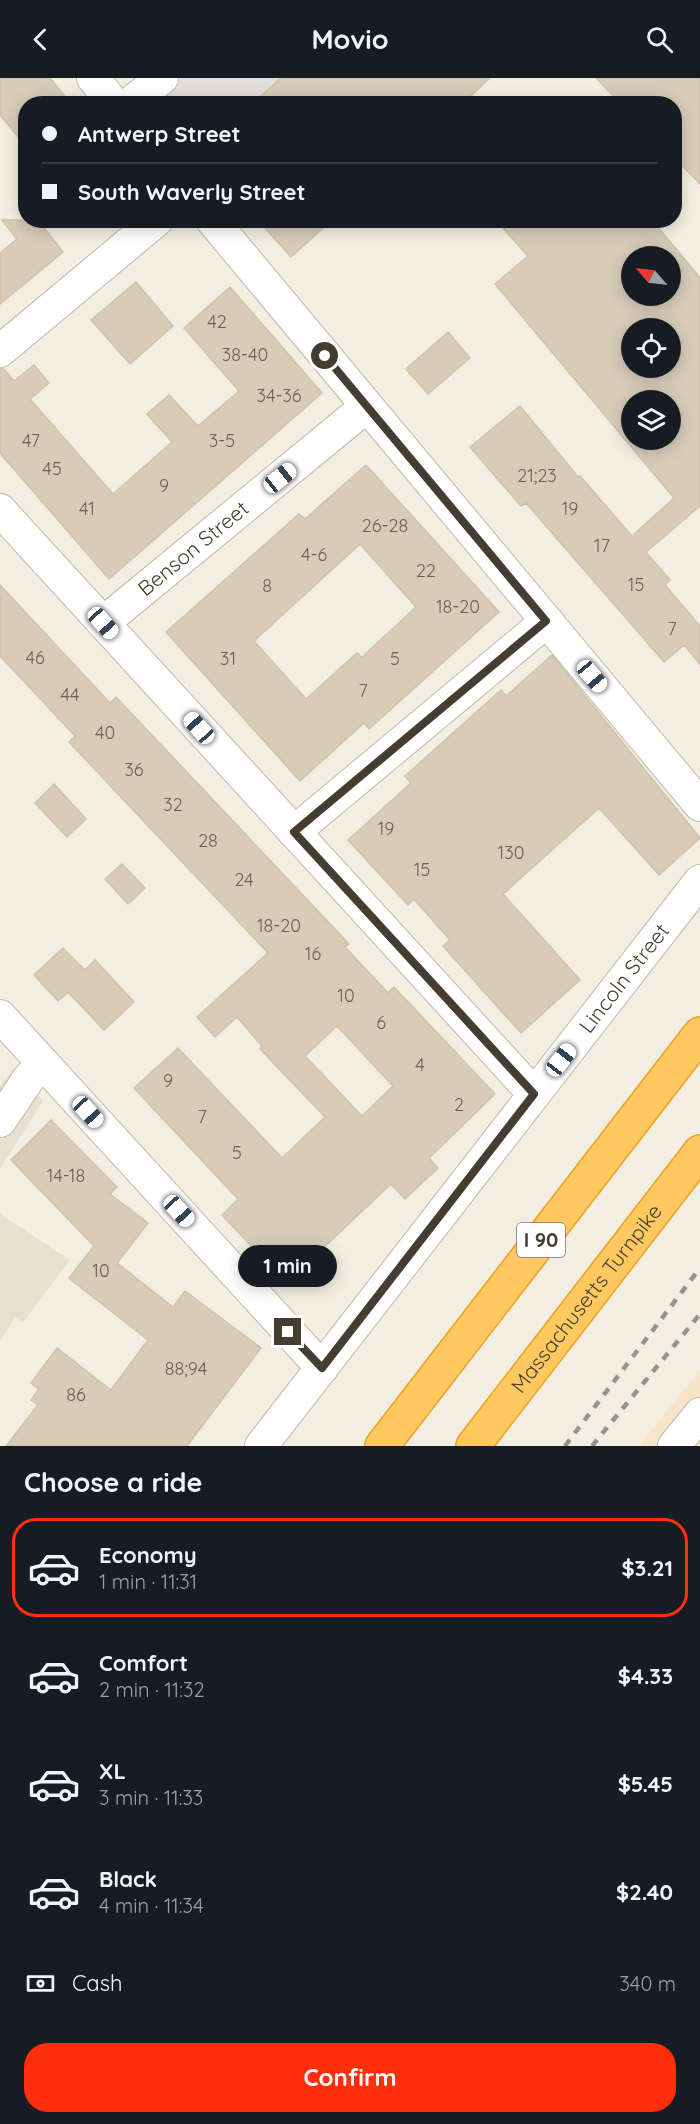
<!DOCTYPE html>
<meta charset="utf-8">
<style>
body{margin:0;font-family:Quicksand,sans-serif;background:#242831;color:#f1f3f6;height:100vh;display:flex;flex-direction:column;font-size:22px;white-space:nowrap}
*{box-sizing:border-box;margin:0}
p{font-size:20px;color:#9ea1a6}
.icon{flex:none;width:33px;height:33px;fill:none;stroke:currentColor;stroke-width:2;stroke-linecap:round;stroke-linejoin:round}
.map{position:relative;height:1368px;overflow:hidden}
.panel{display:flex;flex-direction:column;background:#171b24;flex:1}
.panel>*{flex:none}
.banner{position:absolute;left:18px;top:18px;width:664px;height:132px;border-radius:24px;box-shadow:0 3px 15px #0003;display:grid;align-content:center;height:132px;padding:0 24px;background:#171b24}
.needle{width:39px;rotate:298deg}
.buttons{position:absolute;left:621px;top:168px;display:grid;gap:12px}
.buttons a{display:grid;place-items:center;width:60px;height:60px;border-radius:50%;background:#171b24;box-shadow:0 3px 15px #0003;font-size:30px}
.end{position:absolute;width:27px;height:27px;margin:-14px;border:8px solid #453d32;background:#fff;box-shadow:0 0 0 3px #fff}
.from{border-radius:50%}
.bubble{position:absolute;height:42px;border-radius:21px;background:#171b24;box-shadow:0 3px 15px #0003;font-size:20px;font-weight:800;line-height:42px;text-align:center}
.car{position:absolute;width:18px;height:36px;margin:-18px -9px;border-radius:8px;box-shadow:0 0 4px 2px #0007;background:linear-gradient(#fff 24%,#345 0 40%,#fff 0 76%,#345 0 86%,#fff 0)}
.banner b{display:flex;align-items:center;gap:21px;height:57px;font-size:22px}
.banner b+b{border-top:2px solid #363941}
.banner i{width:15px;height:15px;background:#f1f3f6}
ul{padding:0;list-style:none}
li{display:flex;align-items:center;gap:18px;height:99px;margin:0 12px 9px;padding:0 12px;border:3px solid transparent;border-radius:24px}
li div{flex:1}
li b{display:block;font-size:22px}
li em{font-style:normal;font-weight:800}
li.selected{border-color:#ff2f0c}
li>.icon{width:54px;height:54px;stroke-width:1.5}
h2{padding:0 24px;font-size:27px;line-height:72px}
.pay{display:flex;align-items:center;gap:15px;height:66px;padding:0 24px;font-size:22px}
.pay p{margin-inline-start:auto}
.button{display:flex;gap:12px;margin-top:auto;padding:12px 24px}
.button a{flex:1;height:69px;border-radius:24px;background:#ff2f0c;color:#fff;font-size:24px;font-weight:800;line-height:69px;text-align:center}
header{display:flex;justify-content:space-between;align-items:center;height:78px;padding:0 24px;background:#171b24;font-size:27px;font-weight:800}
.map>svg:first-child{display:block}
.residential{fill:#e7e0cf}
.commercial{fill:#f8e4c9}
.parking{fill:#e2dfdb}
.building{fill:#d8ccb9;stroke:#d1c1a9;stroke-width:1.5;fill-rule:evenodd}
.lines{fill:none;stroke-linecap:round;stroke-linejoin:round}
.minor-casing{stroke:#c2b8a7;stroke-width:34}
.highway-casing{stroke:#eca122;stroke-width:36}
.minor{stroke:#fff;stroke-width:32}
.highway{stroke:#ffc960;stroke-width:33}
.rail{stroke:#939393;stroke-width:4.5;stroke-dasharray:8 8;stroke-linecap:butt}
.route{stroke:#453d32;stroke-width:8}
.labels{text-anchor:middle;stroke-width:4.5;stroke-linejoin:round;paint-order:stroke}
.number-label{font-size:18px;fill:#6a6154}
.shield{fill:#fff;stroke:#7d7770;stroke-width:1.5}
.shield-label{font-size:20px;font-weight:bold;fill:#453d32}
.street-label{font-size:21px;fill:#453d32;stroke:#fff}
</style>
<header><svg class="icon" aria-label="back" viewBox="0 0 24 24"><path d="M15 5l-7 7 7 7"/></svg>Movio<svg class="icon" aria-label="search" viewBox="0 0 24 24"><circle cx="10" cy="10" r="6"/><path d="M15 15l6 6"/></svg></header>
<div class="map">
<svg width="700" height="1368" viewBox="0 0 700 1368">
<rect width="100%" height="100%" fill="#f3eee2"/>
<!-- residential -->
<path class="residential" d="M13 990 43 1023 0 1091V1009Z
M0 1136 70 1182 23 1244 15 1240 0 1263Z"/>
<!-- commercial -->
<path class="commercial" d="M700 1291V1368H639Z"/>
<!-- parking -->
<path class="parking" d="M134 0H281L252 26 156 25Z"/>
<!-- building -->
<path class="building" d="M0 0H50L71 26H26V68L0 37Z
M281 0H490L462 26H252Z
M596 0H700V106L675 80V26H621Z
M2 142H38L63 174 0 226V175L17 161Z
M258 142H332L291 179Z
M496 142H652L700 200V428L646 474 670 502 665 507 700 548V586L684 567 664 584 526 425 521 428 470 369 520 328 578 399 580 398 632 458 674 420 495 206 528 178ZM632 178H670V218H632ZM632 250H670V290H632ZM632 322H670V362H632Z
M136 204 173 248 130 286 91 242Z
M230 209 322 315 109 501 0 375V291H4L14 303 34 287 49 305 30 321 113 416 172 364 147 336 169 317 198 348 239 313 184 250Z
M448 254 470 280 428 316 406 291Z
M366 387 499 534 369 651 364 645 300 703 166 554 299 436 305 441ZM360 466 416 529 362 579 357 575 306 621 254 563Z
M0 507 110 625 116 619 349 866 345 869 388 915 394 909 495 1016 429 1080 438 1090 405 1121 391 1106 286 1205 222 1137 238 1121 134 1010 178 970 282 1080 325 1039 260 971 262 968 237 939 215 959 197 939 268 875 69 664 75 658 0 578ZM337 948 393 1008 362 1038 305 978Z
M552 577 700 760 659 797 599 730 503 816 580 902 521 955 443 868 450 862 414 821 408 827 348 762 411 705 405 698 501 612 506 618Z
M54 706 86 741 67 759 35 725Z
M122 786 145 810 128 826 105 801Z
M63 870 85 892 95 882 134 924 104 952 68 914 58 923 34 897Z
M51 1042 117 1109 110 1116 148 1145 117 1185 173 1229 185 1213 261 1270 187 1368H6L38 1327 31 1322 39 1311 31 1305 57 1270 111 1312 148 1262 69 1200 94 1168 11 1082Z"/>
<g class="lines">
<defs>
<g id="minor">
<path d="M93 0 114 26"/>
<path d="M129 26 162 0"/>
<path d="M212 142 700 727"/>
<path d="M0 273 157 142"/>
<path d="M0 432 534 1016"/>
<path id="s1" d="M103 545 367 328"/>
<path d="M294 754 547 543"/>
<path d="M0 938 322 1290"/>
<path d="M0 1043 29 1000 43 985"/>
<path id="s2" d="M261 1368 700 803"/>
<path d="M674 1368 700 1336"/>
</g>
<g id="highway">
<path d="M382 1368 700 956"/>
<path id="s3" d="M473 1368 700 1074"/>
</g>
</defs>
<!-- minor casing -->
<use href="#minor" class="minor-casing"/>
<!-- highway casing -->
<use href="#highway" class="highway-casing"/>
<!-- minor -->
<use href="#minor" class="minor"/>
<!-- highway -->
<use href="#highway" class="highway"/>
<!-- rail -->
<path class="rail" d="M565 1368 700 1190
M592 1368 700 1236"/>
</g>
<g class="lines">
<!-- route -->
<path class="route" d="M288 1254 322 1290 534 1016 294 754 546 543 325 278"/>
</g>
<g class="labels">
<!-- number labels -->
<g class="number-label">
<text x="217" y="250">42</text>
<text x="245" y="283">38-40</text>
<text x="279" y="324">34-36</text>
<text x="31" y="369">47</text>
<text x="222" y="369">3-5</text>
<text x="52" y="397">45</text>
<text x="537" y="404">21;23</text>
<text x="164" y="414">9</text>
<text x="87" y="437">41</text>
<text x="570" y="437">19</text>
<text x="385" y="454">26-28</text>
<text x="602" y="474">17</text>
<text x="314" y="483">4-6</text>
<text x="426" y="499">22</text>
<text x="636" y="513">15</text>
<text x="267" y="514">8</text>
<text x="458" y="535">18-20</text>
<text x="672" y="557">7</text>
<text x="35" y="586">46</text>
<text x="228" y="587">31</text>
<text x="395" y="587">5</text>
<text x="363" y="619">7</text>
<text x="70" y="623">44</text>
<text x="105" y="661">40</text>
<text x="134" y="698">36</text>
<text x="173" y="733">32</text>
<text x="386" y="757">19</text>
<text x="208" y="769">28</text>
<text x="511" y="781">130</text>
<text x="422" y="798">15</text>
<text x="244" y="808">24</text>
<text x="279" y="854">18-20</text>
<text x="313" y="882">16</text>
<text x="346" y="924">10</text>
<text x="381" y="951">6</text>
<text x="420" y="993">4</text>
<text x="168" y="1009">9</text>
<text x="459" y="1033">2</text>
<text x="202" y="1045">7</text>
<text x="237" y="1081">5</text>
<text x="66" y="1104">14-18</text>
<text x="101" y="1199">10</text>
<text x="186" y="1297">88;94</text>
<text x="76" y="1323">86</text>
</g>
<!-- shield labels -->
<rect class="shield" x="517" y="1145" width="48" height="34" rx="4.5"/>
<g class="shield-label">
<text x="541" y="1169">I 90</text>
</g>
<!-- street labels -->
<g class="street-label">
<text dy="7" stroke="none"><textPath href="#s1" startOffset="117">Benson Street</textPath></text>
<text dy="7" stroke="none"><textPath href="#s2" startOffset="592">Lincoln Street</textPath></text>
<text dy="7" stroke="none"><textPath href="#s3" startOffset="186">Massachusetts Turnpike</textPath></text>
</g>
</g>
</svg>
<div class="buttons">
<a><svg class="needle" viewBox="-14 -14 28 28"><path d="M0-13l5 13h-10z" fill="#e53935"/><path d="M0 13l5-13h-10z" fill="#9ea1a6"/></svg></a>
<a><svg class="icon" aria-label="locate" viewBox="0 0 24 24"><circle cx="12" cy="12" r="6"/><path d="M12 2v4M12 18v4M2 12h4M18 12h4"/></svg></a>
<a><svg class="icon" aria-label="layers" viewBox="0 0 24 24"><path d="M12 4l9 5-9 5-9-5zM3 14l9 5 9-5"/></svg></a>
</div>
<i class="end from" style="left:325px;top:278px"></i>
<i class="end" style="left:288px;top:1254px"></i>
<div class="bubble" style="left:238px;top:1167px;width:99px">1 min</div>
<i class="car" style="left:280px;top:400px;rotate:51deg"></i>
<i class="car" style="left:103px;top:545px;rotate:138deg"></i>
<i class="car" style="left:592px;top:598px;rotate:140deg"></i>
<i class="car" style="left:199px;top:650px;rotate:318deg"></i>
<i class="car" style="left:561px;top:982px;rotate:38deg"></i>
<i class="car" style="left:88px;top:1034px;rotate:137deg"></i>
<i class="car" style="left:179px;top:1133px;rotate:137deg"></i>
<div class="banner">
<b><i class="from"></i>Antwerp Street</b>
<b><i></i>South Waverly Street</b>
</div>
</div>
<section class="panel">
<h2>Choose a ride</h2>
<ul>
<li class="selected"><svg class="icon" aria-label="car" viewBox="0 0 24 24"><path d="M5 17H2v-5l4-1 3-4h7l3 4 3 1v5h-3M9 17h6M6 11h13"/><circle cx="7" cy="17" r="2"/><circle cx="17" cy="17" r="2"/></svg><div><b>Economy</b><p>1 min · 11:31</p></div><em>$3.21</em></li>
<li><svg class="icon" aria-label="car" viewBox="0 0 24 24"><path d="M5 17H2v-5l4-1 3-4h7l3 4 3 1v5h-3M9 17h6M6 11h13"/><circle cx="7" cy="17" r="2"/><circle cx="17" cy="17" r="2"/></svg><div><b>Comfort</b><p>2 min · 11:32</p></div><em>$4.33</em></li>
<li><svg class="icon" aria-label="car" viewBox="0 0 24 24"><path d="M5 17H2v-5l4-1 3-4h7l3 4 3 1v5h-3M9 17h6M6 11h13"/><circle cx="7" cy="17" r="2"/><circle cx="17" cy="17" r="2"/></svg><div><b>XL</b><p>3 min · 11:33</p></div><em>$5.45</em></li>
<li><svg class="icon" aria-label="car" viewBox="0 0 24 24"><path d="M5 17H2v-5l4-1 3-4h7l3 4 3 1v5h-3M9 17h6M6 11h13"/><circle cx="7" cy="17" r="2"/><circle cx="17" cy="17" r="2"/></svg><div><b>Black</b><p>4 min · 11:34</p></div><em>$2.40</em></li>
</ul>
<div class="pay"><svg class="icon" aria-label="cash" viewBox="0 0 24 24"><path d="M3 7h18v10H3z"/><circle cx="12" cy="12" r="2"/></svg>Cash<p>340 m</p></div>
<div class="button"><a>Confirm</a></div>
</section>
